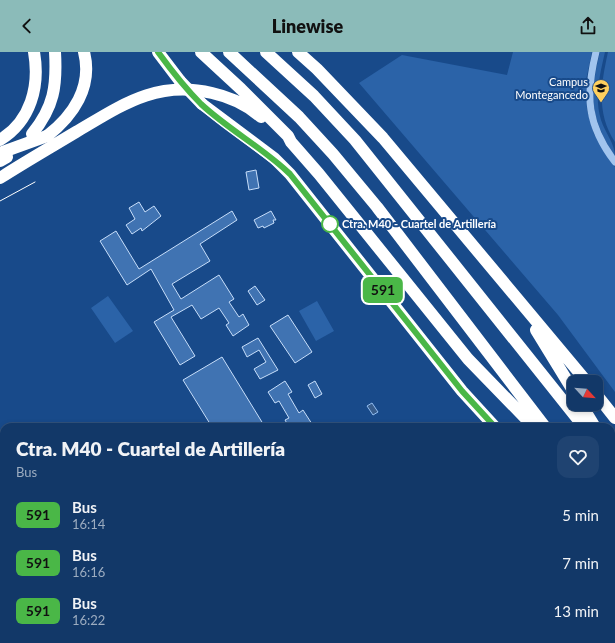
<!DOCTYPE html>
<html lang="en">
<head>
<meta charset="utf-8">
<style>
	:root { --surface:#123868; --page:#1f4371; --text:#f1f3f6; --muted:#9cacc0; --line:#31527c; --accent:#8bbbb9 }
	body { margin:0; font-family:Lato,sans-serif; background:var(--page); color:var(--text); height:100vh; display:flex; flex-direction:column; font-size:15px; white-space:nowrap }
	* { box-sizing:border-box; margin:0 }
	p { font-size:13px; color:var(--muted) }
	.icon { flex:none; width:22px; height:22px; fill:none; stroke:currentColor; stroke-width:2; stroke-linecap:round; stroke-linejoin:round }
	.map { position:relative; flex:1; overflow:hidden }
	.drawer { position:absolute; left:0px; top:371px; width:615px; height:220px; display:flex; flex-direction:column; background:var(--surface); border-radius:12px 12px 0 0; box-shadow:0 2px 6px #0003,0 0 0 1px var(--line) }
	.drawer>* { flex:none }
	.badge { padding:0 8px; border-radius:6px; font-size:14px; line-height:26px }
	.needle { width:26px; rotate:116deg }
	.buttons { position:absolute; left:567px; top:323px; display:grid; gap:8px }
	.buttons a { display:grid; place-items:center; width:36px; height:36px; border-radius:8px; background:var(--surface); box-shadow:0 2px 6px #0003,0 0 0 1px var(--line); font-size:20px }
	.map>.badge { position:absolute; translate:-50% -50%; box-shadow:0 0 0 2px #fff }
	.round { display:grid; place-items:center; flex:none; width:42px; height:42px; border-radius:12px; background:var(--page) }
	.summary { display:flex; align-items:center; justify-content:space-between; height:68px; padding:0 16px }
	h1 { font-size:19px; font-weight:800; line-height:30px }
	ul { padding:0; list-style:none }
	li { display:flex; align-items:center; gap:12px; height:48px; padding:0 16px }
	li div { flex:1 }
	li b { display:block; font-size:15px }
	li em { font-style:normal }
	li .badge { min-width:44px; font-weight:700; text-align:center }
	header { display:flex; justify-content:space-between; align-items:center; height:52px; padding:0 16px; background:var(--accent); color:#111; font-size:18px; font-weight:800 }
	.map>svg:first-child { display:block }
	.green { fill:#2b63a8 }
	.water { fill:#385d8c; stroke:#93bef0 }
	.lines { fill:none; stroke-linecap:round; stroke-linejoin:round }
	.stream { stroke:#93bef0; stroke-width:2 }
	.building { fill:#4073b2; stroke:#c7defa }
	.minor { stroke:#a1c4ee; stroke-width:7 }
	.highway { stroke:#fff; stroke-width:12 }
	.tram { stroke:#fff; stroke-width:1 }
	.highway-bridge { stroke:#fff; stroke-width:12 }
	.line-casing { stroke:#fff; stroke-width:9 }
	.line { stroke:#4ab747; stroke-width:6 }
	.stop-dot { fill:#fff; stroke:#4ab747; stroke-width:2 }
	.labels { text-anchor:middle; stroke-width:4; stroke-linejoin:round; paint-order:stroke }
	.poi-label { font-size:11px; fill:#fff; stroke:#184a8a; text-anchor:end }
	.stop-label { font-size:11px; font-weight:bold; fill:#fff; stroke:#184a8a; text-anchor:start }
</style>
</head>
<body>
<header><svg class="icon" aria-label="back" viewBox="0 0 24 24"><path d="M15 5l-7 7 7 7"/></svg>Linewise<svg class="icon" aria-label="share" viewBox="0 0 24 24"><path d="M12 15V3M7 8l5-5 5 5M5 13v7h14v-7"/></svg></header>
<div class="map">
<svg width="615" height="591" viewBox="0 0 615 591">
	<rect width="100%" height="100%" fill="#184a8a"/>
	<!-- green -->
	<path class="green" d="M513 0H592L586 28 587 58 594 82 615 115V340L558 263 359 31 402 3 507 23Z
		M600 0H605C600 22 594 45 601 68 605 81 615 91 615 105 590 65 589 45 600 0Z
		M608 0H615V90C596 61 601 32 608 0Z
		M108 244 133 279 115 291 91 256Z
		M317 249 334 279 316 289 299 259Z"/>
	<!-- water -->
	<path class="water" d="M372 351 378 360 373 363 367 354Z"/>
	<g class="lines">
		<!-- stream -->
		<path class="stream" d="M0 568 4 566"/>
	</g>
	<!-- building -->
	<path class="building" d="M256 118 259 136 249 138 246 120Z
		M139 150 145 160 154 154 161 164 142 179 141 176 132 182 126 173 135 167 129 156Z
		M232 159 237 168 200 192 210 209 172 232 181 247 219 223 234 247 229 250 239 265 243 262 249 273 233 284 226 273 229 271 219 256 201 267 192 253 171 265 195 304 180 313 154 270 174 258 151 217 127 233 100 189 116 179 139 217Z
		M271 159 276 168H273L274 171 264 176 263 174 258 176 254 168Z
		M255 234 265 248 257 253 248 239Z
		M288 263 312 300 295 311 270 274Z
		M258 286 278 318 260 327 254 317 266 310 259 298 247 305 242 295Z
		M222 305 265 375H212L183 328Z
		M285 329 292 340 288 342 299 361 303 358 312 372 308 375H289L285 368 289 366 279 349 275 351 268 340Z
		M315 329 322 342 315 346 308 333Z"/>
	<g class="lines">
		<!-- minor -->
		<path class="minor" d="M596 0C585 44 587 73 615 110"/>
		<!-- highway -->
		<path class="highway" d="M158 0 180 29
			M201 0 241 37 288 84 291 90 319 122 468 307 534 375
			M229 0 299 65 333 102 377 155 545 375
			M266 0 314 44 355 88 584 375
			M298 0 317 17 383 86 587 330
			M202 52 274 106 290 122 462 339 495 375
			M32 82C54 55 57 34 55 0
			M47 84C73 64 93 35 84 0
			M0 88C31 69 40 34 34 0
			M0 109 7 105
			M0 126C25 110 51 95 76 80 122 53 156 28 212 41 230 45 247 53 261 65
			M536 278 574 340
			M596 342 615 366
			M581 352 595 375
			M611 397 615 403
			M611 459 615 464
			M611 492 615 497"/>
		<!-- tram -->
		<path class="tram" d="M0 149 35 130"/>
		<!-- highway-bridge -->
		<path class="highway-bridge" d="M180 29 202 52
			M0 101 47 84"/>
	</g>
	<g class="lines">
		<defs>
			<path id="line" d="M158 0C171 18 185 36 201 52 229 78 263 96 290 122L462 339 495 375"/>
		</defs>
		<!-- line casing -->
		<use href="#line" class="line-casing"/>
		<!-- line -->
		<use href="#line" class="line"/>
	</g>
	<!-- icons -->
	<defs>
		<symbol id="university-pin" viewBox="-11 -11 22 30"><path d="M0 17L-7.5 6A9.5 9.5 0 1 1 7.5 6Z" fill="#ffd05e" stroke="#184a8a"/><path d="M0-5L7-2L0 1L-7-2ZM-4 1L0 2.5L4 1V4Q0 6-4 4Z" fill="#111"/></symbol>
	</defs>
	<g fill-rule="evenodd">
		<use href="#university-pin" x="591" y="26" width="20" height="27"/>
	</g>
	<!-- markers -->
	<circle class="stop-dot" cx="330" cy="172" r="8"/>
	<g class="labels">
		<!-- poi labels -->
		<g class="poi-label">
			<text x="588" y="34">Campus<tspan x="588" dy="13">Montegancedo</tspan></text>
		</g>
		<!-- stop labels -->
		<g class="stop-label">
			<text x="342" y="176">Ctra. M40 - Cuartel de Artillería</text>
		</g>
	</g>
</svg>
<div class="buttons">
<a><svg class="needle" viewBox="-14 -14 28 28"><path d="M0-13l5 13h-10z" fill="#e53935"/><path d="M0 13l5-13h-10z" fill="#9cacc0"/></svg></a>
</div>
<b class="badge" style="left:383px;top:238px;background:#4ab747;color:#111">591</b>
<section class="drawer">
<div class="summary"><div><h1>Ctra. M40 - Cuartel de Artillería</h1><p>Bus</p></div><a class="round"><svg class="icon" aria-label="heart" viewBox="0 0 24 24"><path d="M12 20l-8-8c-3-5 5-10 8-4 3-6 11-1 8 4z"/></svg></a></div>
<ul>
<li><span class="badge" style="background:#4ab747;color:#111">591</span><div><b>Bus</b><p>16:14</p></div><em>5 min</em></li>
<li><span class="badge" style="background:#4ab747;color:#111">591</span><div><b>Bus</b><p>16:16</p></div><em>7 min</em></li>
<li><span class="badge" style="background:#4ab747;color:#111">591</span><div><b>Bus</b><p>16:22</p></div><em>13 min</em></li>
</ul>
</section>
</div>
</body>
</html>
